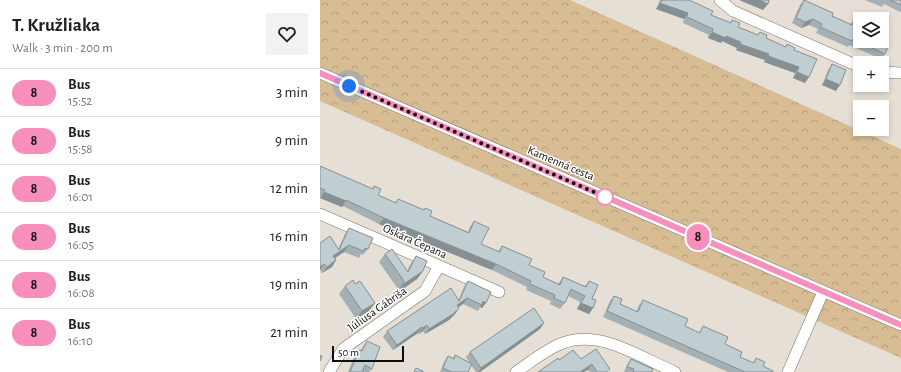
<!DOCTYPE html>
<html lang="en">
<head>
<meta charset="utf-8">
<style>
	:root { --surface:#fff; --page:#f2f2f2; --text:#202124; --muted:#757577; --line:#e0e0e0 }
	body { margin:0; font-family:"Alegreya Sans",sans-serif; background:var(--page); color:var(--text); height:100vh; display:flex; flex-direction:column; font-size:15px; white-space:nowrap }
	* { box-sizing:border-box; margin:0 }
	p { font-size:13px; color:var(--muted) }
	.icon { flex:none; width:22px; height:22px; fill:none; stroke:currentColor; stroke-width:2; stroke-linecap:round; stroke-linejoin:round }
	.map { position:relative; flex:1; overflow:hidden }
	.sheet { display:flex; flex-direction:column; background:var(--surface); width:320px }
	.sheet>* { flex:none }
	.badge { padding:0 8px; border-radius:13px; font-size:14px; line-height:26px }
	.fabs { position:absolute; left:533px; top:12px; display:grid; gap:8px }
	.fabs a { display:grid; place-items:center; width:36px; height:36px; border-radius:0px; background:var(--surface); box-shadow:0 2px 6px #0003; font-size:20px }
	.scale { position:absolute; left:12px; bottom:10px; width:72px; box-sizing:border-box; padding-left:4px; border:2px solid #110f0b; border-top:0; font-size:11px; line-height:14px; white-space:nowrap; color:#110f0b; -webkit-text-stroke:3px #fff; paint-order:stroke }
	.you { position:absolute; width:20px; height:20px; margin:-10px; border:3px solid #fff; border-radius:50%; background:#1a73e8; box-shadow:0 0 0 6px #1a73e833 }
	.map>.badge { position:absolute; translate:-50% -50%; box-shadow:0 0 0 2px #fff }
	.round { display:grid; place-items:center; flex:none; width:42px; height:42px; border-radius:0px; background:var(--page) }
	.summary { display:flex; align-items:center; justify-content:space-between; height:68px; padding:0 12px }
	h1 { font-size:19px; font-weight:700; line-height:30px }
	ul { padding:0; list-style:none }
	li { display:flex; align-items:center; gap:12px; height:48px; padding:0 12px; border-top:1px solid var(--line) }
	li div { flex:1 }
	li b { display:block; font-size:15px }
	li em { font-style:normal }
	li .badge { min-width:44px; font-weight:700; text-align:center }
	main { display:flex; flex:1; min-height:0 }
	.map>svg:first-child { display:block }
	.park { fill:url(#park-crowns) }
	.lines { fill:none; stroke-linecap:round; stroke-linejoin:round }
	.minor-casing { stroke:#79726a; stroke-width:12 }
	.minor { stroke:#fff; stroke-width:11 }
	.wall { fill:#a5b0b4 }
	.shaded-wall { fill:#869092 }
	.building { fill:#c0cdd1; stroke:#869092 }
	.line-casing { stroke:#fff; stroke-width:9 }
	.line { stroke:#f78fbc; stroke-width:6 }
	.walk { stroke:#110f0b; stroke-width:4; stroke-dasharray:0 7.2 }
	.stop-dot { fill:#fff; stroke:#f78fbc; stroke-width:2 }
	.labels { text-anchor:middle; stroke-width:3; stroke-linejoin:round; paint-order:stroke }
	.street-label { font-size:12px; fill:#110f0b; stroke:#fff }
</style>
</head>
<body>
<main>
<section class="sheet">
<div class="summary"><div><h1>T. Kružliaka</h1><p>Walk · 3 min · 200 m</p></div><a class="round"><svg class="icon" aria-label="heart" viewBox="0 0 24 24"><path d="M12 20l-8-8c-3-5 5-10 8-4 3-6 11-1 8 4z"/></svg></a></div>
<ul>
<li><span class="badge" style="background:#f78fbc;color:#111">8</span><div><b>Bus</b><p>15:52</p></div><em>3 min</em></li>
<li><span class="badge" style="background:#f78fbc;color:#111">8</span><div><b>Bus</b><p>15:58</p></div><em>9 min</em></li>
<li><span class="badge" style="background:#f78fbc;color:#111">8</span><div><b>Bus</b><p>16:01</p></div><em>12 min</em></li>
<li><span class="badge" style="background:#f78fbc;color:#111">8</span><div><b>Bus</b><p>16:05</p></div><em>16 min</em></li>
<li><span class="badge" style="background:#f78fbc;color:#111">8</span><div><b>Bus</b><p>16:08</p></div><em>19 min</em></li>
<li><span class="badge" style="background:#f78fbc;color:#111">8</span><div><b>Bus</b><p>16:10</p></div><em>21 min</em></li>
</ul>
</section>
<div class="map">
<svg width="581" height="372" viewBox="0 0 581 372">
	<defs>
		<pattern id="park-crowns" width="20" height="18" patternUnits="userSpaceOnUse"><rect width="20" height="18" fill="#d8bc94"/><path d="M2 6a3 3 0 1 1 6 0M12 15a3 3 0 1 1 6 0" fill="none" stroke="#b8a07e"/></pattern>
	</defs>
	<rect width="100%" height="100%" fill="#e6dfd5"/>
	<!-- park -->
	<path class="park" d="M0 0H250L581 149V358L0 101Z"/>
	<g class="lines">
		<defs>
			<path id="minor" d="M400 0 413 11 540 67
				M562 72 581 73
				M0 73 581 325
				M0 214 179 292
				M9 372 23 349 105 291 119 266
				M196 372C211 362 226 349 243 343 281 329 321 358 355 372
				M468 372 503 292"/>
		</defs>
		<!-- minor casing -->
		<use href="#minor" class="minor-casing"/>
		<!-- minor -->
		<use href="#minor" class="minor"/>
	</g>
	<!-- wall -->
	<path class="wall" d="M340 0H369L391 15 410 23 412 20 418 27 438 35 440 32 446 38 465 47 467 44 474 50 485 83 473 78 475 73 444 62 445 60 416 50 417 48 402 41 401 43 388 38 389 35 363 23 364 19 336 9Z
		M484 0 512 16 530 25 534 19 539 21 540 20 565 42V54L561 59 529 45 528 47 496 33 498 29 489 25 481 28 472 23 480 5Z
		M545 0H581V11L580 12 564 4 562 7Z
		M512 64 516 91 502 85 508 70Z
		M0 166 52 189 54 186 58 195 75 203 78 199 104 210 105 208 110 216 148 232 150 227 154 221 161 244 178 252 182 246 209 265 223 277 238 284 243 277 265 286 269 281 273 308 269 314 257 309 260 302 248 296 245 303 240 309 230 304 231 301 206 290 207 287 172 270 59 224 23 206 22 207 0 198 1 196H0Z
		M29 228 48 249 43 255 41 254 39 258 24 252 15 258 16 260 12 267 2 273 0 270V243L18 249 25 234Z
		M65 254 87 271 90 265 96 256 103 271 97 279 77 293 78 289 59 262Z
		M148 281 171 292 162 308 160 307 158 311 143 304 138 307 139 308 135 314 129 320 105 334 103 331 99 334 98 333 73 350 63 337 67 331 139 299 144 287Z
		M25 286 49 311 36 319 19 294Z
		M294 296 300 304 316 312 319 305 323 300 365 326 379 333 383 326 420 357 433 363 436 358 443 366 453 372H408L283 317 290 301Z
		M220 329 160 372H156L151 365 148 372H120L124 362 128 356 133 358 135 355 149 362 146 357 150 352Z
		M47 341 52 369 49 372H28L34 357 39 350 40 351Z
		M261 359 288 372H269L268 370 239 360Z
		M311 359 332 372H304L307 365Z"/>
	<!-- shaded-wall -->
	<path class="shaded-wall" d="M419 0H439L448 4 443 10Z
		M340 3 368 13 364 19 336 9Z
		M493 19 489 25 481 28 485 22Z
		M392 32 406 36 421 42 417 48 402 41 401 43 388 38Z
		M420 44 449 54 445 60 416 50Z
		M448 56 479 67 475 73 444 62Z
		M477 72 489 77 485 83 473 78Z
		M506 79 520 85 516 91 502 85Z
		M4 192 26 201 22 207 0 198Z
		M64 218 176 264 172 270 59 224Z
		M29 245 24 252 9 262 13 256Z
		M16 260 12 267 2 273 7 267Z
		M4 264 0 270V267Z
		M103 271 97 279 77 293 82 285Z
		M147 298 143 304 133 311 137 305Z
		M163 301 166 303 162 308 160 307Z
		M55 303 49 311 36 319 42 311Z
		M261 303 273 308 269 314 257 309Z
		M139 308 135 314 129 320 105 334 109 329Z
		M224 323 220 329 160 372H158L161 368Z
		M107 325 103 331 99 334 103 328Z
		M102 327 98 333 73 350 77 345Z
		M272 364 268 370 264 372H260Z"/>
	<!-- building -->
	<path class="building" d="M342 0H369L393 11 391 15 411 23 412 20 420 23 418 27 438 35 440 32 447 35 446 38 466 47 467 44 475 48 474 50 497 59 489 77 477 72 479 67 448 56 449 54 420 44 421 42 406 36 405 38 392 32 393 29 367 17 368 13 340 3Z
		M439 0H449L448 4Z
		M484 0 513 13 512 16 532 25 534 19 540 21V20V41H562V29L569 32 565 42 569 44 565 54 533 39 532 41 500 27 502 24 493 19 485 22 476 18Z
		M570 0H581V5Z
		M512 64 526 70 520 85 506 79Z
		M0 166 53 189 54 186 61 189 58 195 76 203 78 199 104 210 105 208 112 211 110 216 149 233 154 221 169 228 161 244 180 252 182 246 212 259 209 265 225 272 223 277 240 285 243 277 266 287 269 281 278 285 272 299 276 300 273 308 261 303 265 296 251 289 245 303 234 298 235 295 210 284 211 281 176 264 64 218 26 200V201L4 192 5 190 0 188Z
		M29 228 53 238 48 249 45 248 43 251 29 245 13 256 16 260 7 267 4 264 0 267V243L10 236 19 250Z
		M72 249 88 272 96 256 107 261 103 271 82 285 84 281 65 254Z
		M33 280 35 284 40 281 55 303 42 311 25 286Z
		M148 281 171 292 166 303 163 301 162 305 147 298 137 305 139 308 133 314 109 329 107 325 103 328 102 327 77 345 67 331 131 288 139 301Z
		M294 296 302 299 300 304 318 312 323 300 368 319 365 326 380 333 383 326 408 337 405 344 422 352 420 357 434 363 436 358 445 362 443 366 453 371V372H425L287 311Z
		M214 308 224 323 161 368 150 352Z
		M47 341 60 347 52 369 45 365 42 372H30L39 350 42 351Z
		M276 349 290 369 286 372H277L272 364 260 372H218L238 358 239 360 253 350 261 359Z
		M0 355 2 356 0 361Z
		M135 355 152 364 148 372H132L123 368 128 356 134 359Z
		M311 359 333 369 332 372H313L314 369 307 367Z
		M96 368 103 371V372H94Z"/>
	<g class="lines">
		<defs>
			<path id="line" d="M0 73 581 325"/>
		</defs>
		<!-- line casing -->
		<use href="#line" class="line-casing"/>
		<!-- line -->
		<use href="#line" class="line"/>
		<!-- walk -->
		<path class="walk" d="M29 86 288 198 285 197"/>
	</g>
	<!-- markers -->
	<circle class="stop-dot" cx="285" cy="197" r="8"/>
	<g class="labels">
		<!-- street labels -->
		<g class="street-label">
			<text transform="translate(241 163) rotate(23)" y="4">Kamenná cesta</text>
			<text transform="translate(95 241) rotate(24)" y="4">Oskára Čepana</text>
			<text transform="translate(57 309) rotate(-35)" y="4">Júliusa Gábriša</text>
		</g>
	</g>
</svg>
<div class="fabs">
<a><svg class="icon" aria-label="layers" viewBox="0 0 24 24"><path d="M12 4l9 5-9 5-9-5zM3 14l9 5 9-5"/></svg></a>
<a>+</a>
<a>−</a>
</div>
<div class="scale">50 m</div>
<div class="you" style="left:29px;top:86px"></div>
<b class="badge" style="left:378px;top:237px;background:#f78fbc;color:#111">8</b>
</div>
</main>
</body>
</html>
